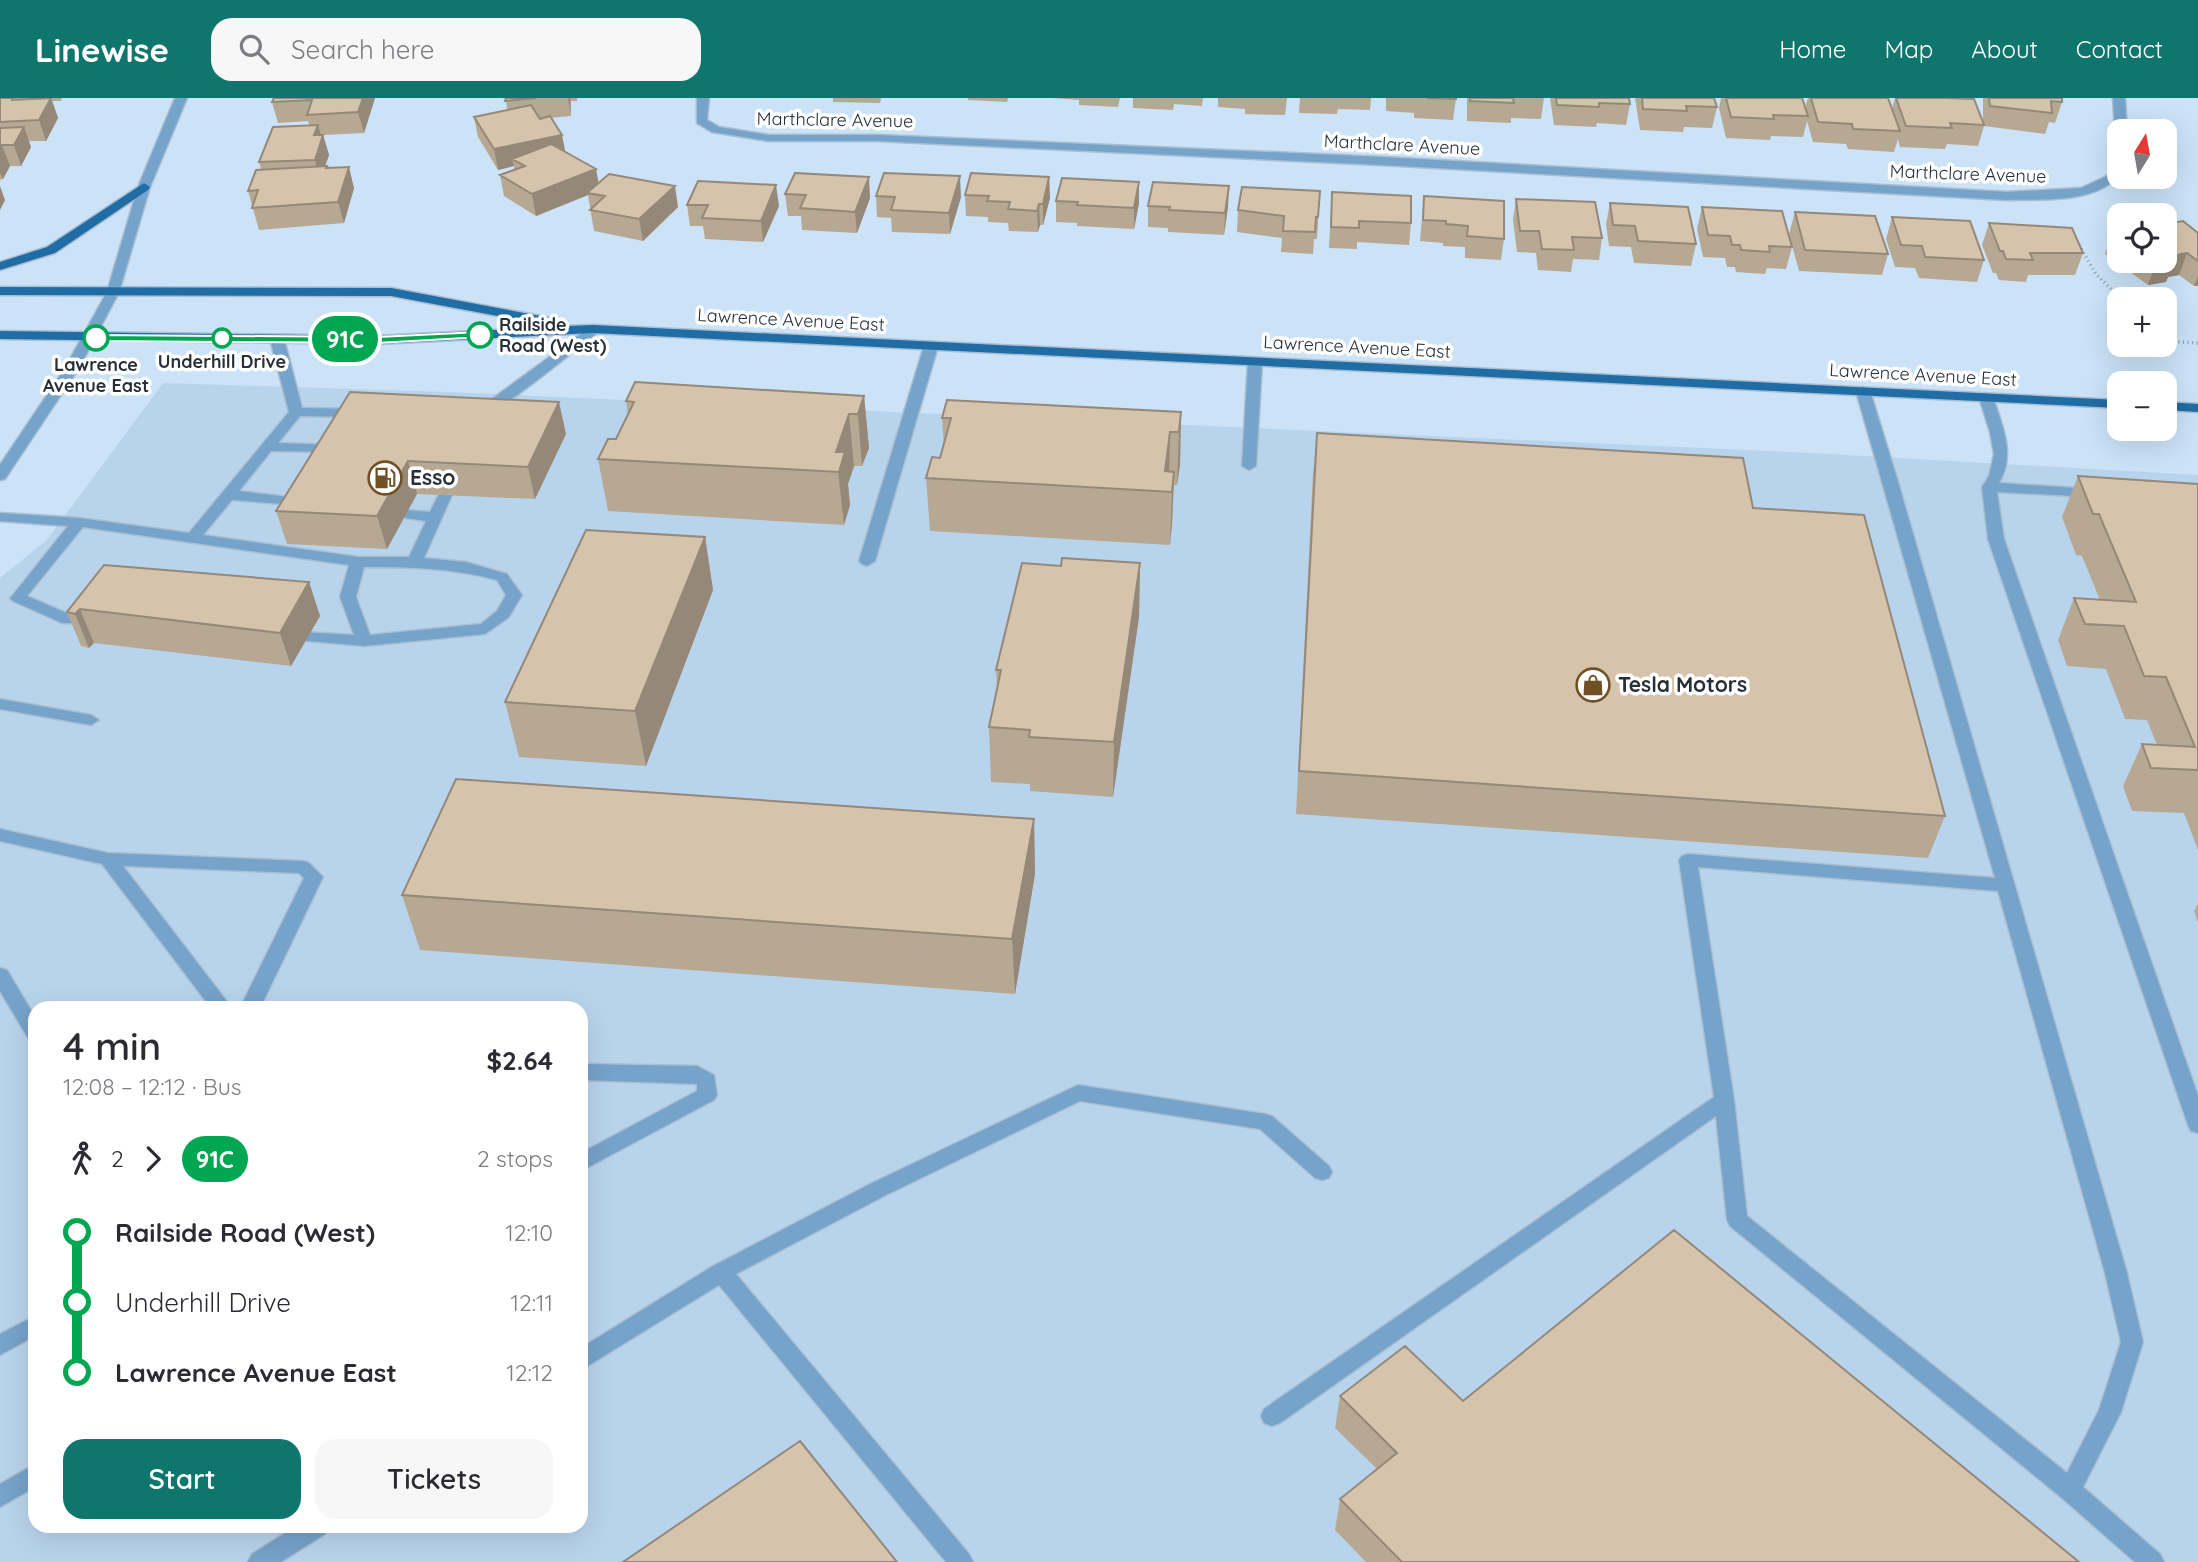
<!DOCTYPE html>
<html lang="en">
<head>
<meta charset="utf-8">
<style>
	:root { --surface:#fff; --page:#f7f7f7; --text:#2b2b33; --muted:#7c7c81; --accent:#0f766e }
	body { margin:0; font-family:Quicksand,sans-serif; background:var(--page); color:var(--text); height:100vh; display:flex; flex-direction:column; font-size:26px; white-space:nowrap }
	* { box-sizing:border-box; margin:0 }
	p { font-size:23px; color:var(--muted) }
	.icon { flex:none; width:38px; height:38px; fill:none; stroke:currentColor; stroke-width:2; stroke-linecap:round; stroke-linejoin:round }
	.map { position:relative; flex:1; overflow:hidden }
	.panel { position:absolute; left:28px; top:903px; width:560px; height:532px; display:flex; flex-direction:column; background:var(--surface); border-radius:21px; box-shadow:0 7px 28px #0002 }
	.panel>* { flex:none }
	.badge { padding:0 14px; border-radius:23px; font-size:24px; line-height:46px }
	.needle { width:46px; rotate:11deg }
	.controls { position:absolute; left:2107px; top:21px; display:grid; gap:14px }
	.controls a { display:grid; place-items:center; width:70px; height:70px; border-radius:14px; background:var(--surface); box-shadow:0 7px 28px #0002; font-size:35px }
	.map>.badge { position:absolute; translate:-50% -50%; box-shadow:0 0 0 4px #fff }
	.legs { display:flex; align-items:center; gap:10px; height:77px; padding:0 35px; font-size:23px }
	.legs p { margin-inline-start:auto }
	.summary { display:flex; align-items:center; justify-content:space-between; height:119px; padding:0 35px }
	h1 { font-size:38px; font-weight:600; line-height:52px }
	.action { display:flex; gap:14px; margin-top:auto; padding:14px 35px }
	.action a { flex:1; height:80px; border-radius:21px; background:var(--accent); color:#fff; font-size:28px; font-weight:600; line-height:80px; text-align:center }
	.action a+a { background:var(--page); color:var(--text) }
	ul { padding:0 35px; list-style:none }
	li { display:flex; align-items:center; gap:24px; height:70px; font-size:26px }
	li i { display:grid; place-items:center; width:10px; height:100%; margin:0 9px; background:currentColor }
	li i::after { content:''; width:18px; height:18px; margin:-9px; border:5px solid; border-radius:50%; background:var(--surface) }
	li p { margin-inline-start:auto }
	li:first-child i { background:linear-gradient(#0000 50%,currentColor 0) }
	li:last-child i { background:linear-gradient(currentColor 50%,#0000 0) }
	header { display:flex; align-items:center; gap:42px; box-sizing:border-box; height:98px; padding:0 35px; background:var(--accent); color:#fff }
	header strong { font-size:33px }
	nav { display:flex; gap:38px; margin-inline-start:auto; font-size:24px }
	.search { width:490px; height:63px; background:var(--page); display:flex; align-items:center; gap:18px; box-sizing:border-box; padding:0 24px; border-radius:21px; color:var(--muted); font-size:26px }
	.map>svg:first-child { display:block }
	.built { fill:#b8d4ed; fill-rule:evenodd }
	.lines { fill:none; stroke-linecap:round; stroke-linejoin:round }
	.minor-casing { stroke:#aabed1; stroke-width:3 }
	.major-casing { stroke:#aabed1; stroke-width:3 }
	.path { stroke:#8a9cac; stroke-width:3.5; stroke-dasharray:1 3.5; stroke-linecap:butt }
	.minor { fill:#76a3ca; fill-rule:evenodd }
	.major { fill:#206da5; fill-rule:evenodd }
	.wall { fill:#b7a894 }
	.shaded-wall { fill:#958878 }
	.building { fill:#d5c3ac; stroke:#958878; stroke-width:2 }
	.line-1 { fill:#00a651; stroke:#fff; stroke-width:2 }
	.stop-1-dot { fill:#fff; stroke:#00a651; stroke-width:3.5 }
	.labels { text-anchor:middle; stroke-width:7; stroke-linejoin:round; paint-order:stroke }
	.far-street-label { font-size:18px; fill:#273038; stroke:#fff }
	.far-stop-label { font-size:18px; font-weight:bold; fill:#273038; stroke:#fff }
	.poi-label { font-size:21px; font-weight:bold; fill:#273038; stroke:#fff; text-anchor:start }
</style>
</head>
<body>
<header>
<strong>Linewise</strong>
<div class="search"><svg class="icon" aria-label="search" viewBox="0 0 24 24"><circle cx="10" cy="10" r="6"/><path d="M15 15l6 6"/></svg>Search here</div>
<nav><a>Home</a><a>Map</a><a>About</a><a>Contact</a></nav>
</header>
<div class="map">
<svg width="2198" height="1464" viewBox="0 0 2198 1464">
	<rect width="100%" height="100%" fill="#cbe2f7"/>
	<!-- built -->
	<path class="built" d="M163 285 448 294 1812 355 2198 377V1464H0V480L47 442ZM35 910H581V1428H35Z"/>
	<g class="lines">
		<defs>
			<path id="minor" d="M175 0H187L150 89 119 194 79 270 5 381 0 382V367L65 270 107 194 138 89Z
				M697 0H709L707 22 719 29 769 37H878L1382 59 2007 94 2081 90 2105 79 2119 68V78C2092 106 2043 101 2007 102L1382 67 878 43H769L712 34 697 25Z
				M2113 0H2125L2127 33H2119V36L2115 33Z
				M593 227 598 228V234C579 248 494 321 477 318V312Z
				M277 237 284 241 302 310 359 311 366 315 359 319 300 318 278 345 337 347 342 348V354L271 353 239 393 304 401 309 402 311 405 309 408 232 402 203 437 358 459H409L426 423 406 420 399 416 406 412 430 414 440 394H450L452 397 424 460 466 464 507 476 522 497 509 519 485 536 364 548 308 543 302 542 300 538 302 534 354 537 340 499 349 467 83 429 27 498 71 517 99 520 101 523 99 526 62 525 13 503 10 500 13 497 68 428 0 423V415L79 420 189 435 289 314 270 241ZM364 469C410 469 453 470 497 482L506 497 497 513 481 526 370 537 356 499Z
				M931 244 938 248 875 463 867 468 862 466 859 463 924 248Z
				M1255 260 1262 264 1256 368 1249 372 1242 368 1248 264Z
				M1863 289 1870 293 1898 384 2127 1175 2143 1244 2121 1314 2083 1389 2160 1456 2164 1464H2135L2062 1400 1730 1128 1727 1122 1716 1018 1280 1325 1272 1328 1264 1325 1261 1318 1264 1311 1714 999 1679 762 1682 758 1688 756 1995 780 1856 293ZM1698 769 1998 793 2105 1175 2121 1244 2099 1312 2067 1375 1747 1118 1734 1002Z
				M1986 295 1993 299C2002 328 2016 356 1999 385L2093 391 2100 395 2093 399 1997 394 2004 441 2198 998V1035L2191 1033 2188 1027 1988 441 1982 389 1989 378 1994 356 1990 334 1979 299Z
				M0 601 91 617 99 622 91 627 0 611Z
				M0 731 108 755 303 763 309 765 323 779 260 910H240L304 780 299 775 123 768 232 910H211L102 766 0 743Z
				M0 870 7 872 35 919V942L28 940 0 893Z
				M581 966 697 968 714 977 717 997 714 1002 581 1073V1055L697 993V986L581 982Z
				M1078 987 1265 1016 1272 1018 1329 1068 1332 1074 1329 1080 1322 1082 1315 1080 1260 1031 1080 1003 886 1097 736 1176 969 1456 973 1464H946L719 1187 581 1272V1250L713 1168 872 1085Z
				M35 1218V1238L0 1257V1236Z
				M35 1366V1389L0 1409V1386Z
				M296 1428H329L325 1436 281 1464H248L252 1456Z"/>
			<path id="major" d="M144 85 150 89 148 92 55 155 0 172V164L47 149Z
				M0 189 391 190 562 222 567 223V228L593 227 2119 302V310L593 235 377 246 0 241V233L377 238 556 229 391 198 0 197Z
				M2165 304 2198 306V314L2165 312Z"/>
		</defs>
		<!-- minor casing -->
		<use href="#minor" class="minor-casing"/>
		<!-- major casing -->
		<use href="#major" class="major-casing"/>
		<!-- path -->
		<path class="path" d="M2079 147 2096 176 2121 201
			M2165 243 2198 245"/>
		<!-- minor -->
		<use href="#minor" class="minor"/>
		<!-- major -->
		<use href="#major" class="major"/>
	</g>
	<!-- wall -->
	<path class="wall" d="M0 0H62L61 3H52L58 20 46 43H29L31 49 21 68H10L3 81 0 82Z
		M274 0H375L364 35 323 37 329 57 325 68 354 90 344 125 259 132 248 93 261 71 259 64 309 27 308 23 278 25 272 4Z
		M506 0H577V3H571V18L550 20 565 54 596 71 598 85 678 109 643 143 594 133 588 97 536 118 504 98 500 77 514 72V68L498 72 478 39 474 19 507 12Z
		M833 0H881L880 5 833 4Z
		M968 0H1008L1007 4 968 2Z
		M1052 0H1120L1118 9 1079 7V2Z
		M1133 0H1203L1202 8 1174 6 1173 12 1133 10Z
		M1218 0H1287L1285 17 1245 16V11L1218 9Z
		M1300 0H1371L1370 12 1338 11 1337 16 1299 15Z
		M1386 0H1456L1453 22 1414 20V15L1386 13Z
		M1467 0H1544L1541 21 1511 20V25L1467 23Z
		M1550 0H1629L1630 6 1626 27 1597 25 1596 29 1554 27Z
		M1635 0H1714L1717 9 1712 30 1684 29 1683 34 1640 32Z
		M1721 0H1802L1805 10 1808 0H1888L1892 11 1895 0H1946L1983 24V0H2062V4L2055 25 2049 24 2045 36 1984 28 1978 48 1947 46 1945 51 1900 49 1898 41 1894 54 1848 51 1846 46 1813 44 1807 23 1803 39 1771 38 1770 42 1726 40 1719 10Z
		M1049 79 1050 100 1043 127H1040L1038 134 1009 133 1008 125 988 124V119L966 118 965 97Z
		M1320 93 1317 141H1314L1313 156 1281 154 1282 140 1237 134 1238 112Z
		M1332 94 1411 125 1409 147 1357 144V151L1329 150Z
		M785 96 870 100 857 135 802 132 801 118H788Z
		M876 98 961 99 950 136 892 134 891 120 877 119Z
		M1424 98 1504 141 1501 162 1465 160V149L1443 148V145L1420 143Z
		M1516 101 1602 140 1599 162 1573 161 1571 174 1538 172 1536 155 1517 154 1513 122Z
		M1056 103 1139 105 1134 131 1077 128V125L1056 124Z
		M1610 105 1696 146 1691 168 1634 165 1631 149 1609 148 1606 126Z
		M687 107 779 108 763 144 705 141 703 128H690Z
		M1148 108 1228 109 1224 137 1168 134V130L1148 129Z
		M1702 109 1792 149 1786 171 1767 170 1765 176 1736 174 1735 169H1727L1725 160 1703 159 1697 131Z
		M1795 114 1888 156 1882 177 1799 173 1789 136Z
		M1892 119 1984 162 1977 184 1919 180 1915 170 1895 169 1886 141Z
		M1989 125 2083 155 2075 177H2028L2026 184 1999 182 1996 175H1993L1982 147Z
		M2119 133V163H2165L2198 135V188H2194L2179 177 2168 179 2166 184 2148 187 2105 156 2113 134Z
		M350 294 566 336 535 401 417 396 387 451 287 446 276 413Z
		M864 298 869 350 862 368H854L848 386 850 407 844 427 608 413 598 361 616 341 628 316 626 303Z
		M1181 314 1180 367 1177 387H1174L1172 426 1170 447 930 433 926 380 940 360 944 348 942 320Z
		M1317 335 1753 410 1945 718 1928 760 1296 716 1313 376Z
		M2078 378 2198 386V752L2184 715 2132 713 2123 688 2142 646 2157 647 2147 622 2125 621 2106 571 2067 568 2058 542 2074 500 2100 502 2082 458 2076 457 2062 419Z
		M705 439 713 492 646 668 519 659 505 604Z
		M1140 465 1139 519 1113 699 1030 693V686L991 684 989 629 997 590 996 572 1061 468Z
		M104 467 309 484 320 518 291 568 94 545 89 550 81 548 67 514Z
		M1034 721 1035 776 1015 896 420 852 402 797Z
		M2198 806V824L2194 813Z
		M1340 1298 1463 1303 2079 1464H1366L1335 1432 1340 1401 1377 1371 1335 1330Z"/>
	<!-- shaded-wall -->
	<path class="shaded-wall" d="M51 0 58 20 46 43 39 22Z
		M363 0H375L364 35 358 14Z
		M568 0H570L571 18Z
		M318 27 322 41 323 37 329 57 320 83 315 62 314 37Z
		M24 29 31 49 21 68 14 47Z
		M562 37 566 57 512 61 514 68 498 72 494 51Z
		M2 47 10 68 3 81 0 75V51Z
		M349 69 354 90 344 125 338 104Z
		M596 71 600 92 587 95 588 97 536 118 532 96Z
		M960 78 961 99 950 136 949 115Z
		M869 79 870 100 857 135 855 114Z
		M1049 79 1050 100 1043 127V106Z
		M1139 84V105L1134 131V110Z
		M776 87 779 108 763 144 761 123Z
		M0 88 5 102 0 112Z
		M675 88 678 109 643 143 639 121Z
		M1229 88 1228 109 1224 137 1225 115Z
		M1039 106 1040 127 1038 134 1037 113Z
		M2187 155 2179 177 2168 179 2166 184 2148 187 2156 165 2170 158Z
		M2198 178V188H2194Z
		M864 298 869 350 862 368 858 316Z
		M559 304 566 336 535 401 528 369Z
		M1181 314 1180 367 1177 387 1179 334Z
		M849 316 854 368 848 386 850 407 844 427 836 354Z
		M1170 334 1169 386 1165 373Z
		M408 363 417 396 387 451 377 418Z
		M1174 374 1172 426 1170 447 1172 394Z
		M705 439 713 492 646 668 635 613Z
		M1140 465 1139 519 1113 699 1114 644Z
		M309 484 320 518 291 568 280 535Z
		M80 511 94 545 89 550 75 516Z
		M1034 721 1035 776 1015 896 1012 841Z"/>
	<!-- building -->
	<path class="building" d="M0 0H13L12 2 51 0 39 22 0 24Z
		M274 0H363L358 14 307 17 312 2 272 4Z
		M506 0H536L505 3Z
		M1427 0H1456V1Z
		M1470 0H1513L1514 5 1470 3Z
		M1556 0H1629L1630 6 1599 5V9L1557 7Z
		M1642 0H1714L1717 9 1686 8 1687 13 1643 11Z
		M1726 0H1802L1808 18 1773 17 1774 21 1731 19Z
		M1811 0H1888L1900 33 1853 31 1852 26 1818 24Z
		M1896 0H1946L1974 1 1984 27 1950 25 1952 30 1906 28Z
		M1989 0H2062V4L2051 3 2052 15 1990 8Z
		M531 7 540 21 550 18 562 37 494 51 474 19Z
		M318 27 314 37H323L315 62 259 64 273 29Z
		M24 29 14 47H2L0 51V30Z
		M551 46 596 71 532 96 500 77 525 68 512 61Z
		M327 68 326 70 349 69 338 104 252 110 258 92 248 93 256 72Z
		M795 75 869 79 855 114 800 110 806 97 785 96Z
		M884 75 960 78 949 115 891 112 895 99 876 98Z
		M971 75 1049 79 1043 106H1039L1037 113 1008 111 1010 104 987 103 989 98 965 97Z
		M609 76 675 88 639 121 590 112 605 98 587 95Z
		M1062 80 1139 84 1134 110 1077 107 1078 104 1056 103Z
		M698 83 776 87 761 123 702 120 708 107H687Z
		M1153 84 1229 88 1225 115 1169 112 1170 109 1148 108Z
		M1242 89 1320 93 1318 119H1316L1315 134 1283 133 1284 118 1238 112Z
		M1332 94 1411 98V125L1359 123V130L1331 129Z
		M1424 98 1504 103V141L1467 138 1468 128 1446 126V123L1423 122Z
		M1516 101 1595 104 1602 140 1572 139 1574 152 1542 151 1539 133H1520Z
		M1610 105 1688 109 1696 146 1638 143 1635 128 1613 127Z
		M1702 109 1782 113 1792 149 1769 148 1770 154 1741 152 1740 147H1732L1730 138 1708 137Z
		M1795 114 1875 118 1888 156 1805 152Z
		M1892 119 1970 123 1984 162 1925 159 1922 148 1901 147Z
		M2183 123 2198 135V163L2187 155 2170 158 2175 162 2156 165 2153 163H2165V126Z
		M1989 125 2072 130 2083 155H2030L2033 162 2006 161 2003 153H2000Z
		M2119 133V139L2113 134Z
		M635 284 864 298 858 316H849L836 354H845L839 374 598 361 608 341H616L634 304 626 303Z
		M350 294 559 304 528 369 408 363 377 418 276 413Z
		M947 302 1181 314 1179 334H1170L1165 373 1174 374 1172 394 926 380 932 359 940 360 951 320H942Z
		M1317 335 1743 360 1753 410 1864 417 1945 718 1299 673Z
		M2078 378 2198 386V672L2151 670 2142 646 2195 649 2166 579 2144 578 2124 528 2085 526 2074 500 2136 504 2099 416H2093Z
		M586 432 705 439 635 613 505 604Z
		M1062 460 1140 465 1114 644 1029 639 1030 632 989 629 1001 572H996L1022 465 1061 468Z
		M104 467 309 484 280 535 80 511 75 516 67 514Z
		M456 681 1034 721 1012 841 402 797Z
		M1674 1132 2079 1464H1402L1340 1401 1397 1355 1340 1298 1405 1248 1463 1303Z
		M800 1343 897 1464H623Z"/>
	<!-- line-1 -->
	<path class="line-1" d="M480 234 485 237 483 239 377 245 96 243 91 240 96 237 377 239Z"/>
	<!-- icons -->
	<defs>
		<symbol id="fuel-ring" viewBox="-11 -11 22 22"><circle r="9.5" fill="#fff" stroke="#6f5125" stroke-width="1.5"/><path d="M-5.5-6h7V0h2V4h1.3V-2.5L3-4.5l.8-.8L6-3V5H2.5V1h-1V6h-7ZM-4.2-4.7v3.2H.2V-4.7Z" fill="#6f5125"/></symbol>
		<symbol id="shop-ring" viewBox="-11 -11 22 22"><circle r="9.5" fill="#fff" stroke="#6f5125" stroke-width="1.5"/><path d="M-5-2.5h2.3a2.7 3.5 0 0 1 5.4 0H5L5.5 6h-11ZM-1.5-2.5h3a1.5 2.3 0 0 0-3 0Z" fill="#6f5125"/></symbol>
	</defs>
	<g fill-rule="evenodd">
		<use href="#fuel-ring" x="366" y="361" width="38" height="38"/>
		<use href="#shop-ring" x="1574" y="568" width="38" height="38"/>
	</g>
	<!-- markers -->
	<g class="stop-1-dot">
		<circle cx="480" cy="237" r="12"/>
		<circle cx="96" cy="240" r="12"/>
		<circle cx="222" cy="240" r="9"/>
	</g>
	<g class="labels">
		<!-- far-street labels -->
		<g class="far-street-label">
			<text transform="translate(835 22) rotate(1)" y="6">Marthclare Avenue</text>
			<text transform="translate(1402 47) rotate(3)" y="6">Marthclare Avenue</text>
			<text transform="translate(1968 76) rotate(2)" y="6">Marthclare Avenue</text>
			<text transform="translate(791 222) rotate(3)" y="6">Lawrence Avenue East</text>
			<text transform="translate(1357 249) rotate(3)" y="6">Lawrence Avenue East</text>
			<text transform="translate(1923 277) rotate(3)" y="6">Lawrence Avenue East</text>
		</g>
		<!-- far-stop labels -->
		<g class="far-stop-label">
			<text x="499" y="233" text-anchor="start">Railside<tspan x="499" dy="21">Road (West)</tspan></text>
			<text x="222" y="270">Underhill Drive</text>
			<text x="96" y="273">Lawrence<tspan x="96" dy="21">Avenue East</tspan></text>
		</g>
		<!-- poi labels -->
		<g class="poi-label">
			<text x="410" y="387">Esso</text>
			<text x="1618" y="594">Tesla Motors</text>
		</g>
	</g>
</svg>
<div class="controls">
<a><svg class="needle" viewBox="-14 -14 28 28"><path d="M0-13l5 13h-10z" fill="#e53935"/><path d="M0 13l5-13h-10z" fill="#7c7c81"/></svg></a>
<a><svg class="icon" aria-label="locate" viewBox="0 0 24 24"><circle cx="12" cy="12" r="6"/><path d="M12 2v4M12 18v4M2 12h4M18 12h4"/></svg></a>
<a>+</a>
<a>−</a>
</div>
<b class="badge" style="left:345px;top:241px;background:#00a651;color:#fff">91C</b>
<section class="panel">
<div class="summary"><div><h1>4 min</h1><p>12:08 – 12:12 · Bus</p></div><b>$2.64</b></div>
<div class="legs"><svg class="icon" aria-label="walk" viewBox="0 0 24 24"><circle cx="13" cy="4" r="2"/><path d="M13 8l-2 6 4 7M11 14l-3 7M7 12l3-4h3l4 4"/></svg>2<svg class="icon" aria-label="forward" viewBox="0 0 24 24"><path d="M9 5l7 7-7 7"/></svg><b class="badge" style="background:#00a651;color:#fff">91C</b><p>2 stops</p></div>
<ul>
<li><i style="color:#00a651"></i><b>Railside Road (West)</b><p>12:10</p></li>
<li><i style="color:#00a651"></i><span>Underhill Drive</span><p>12:11</p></li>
<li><i style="color:#00a651"></i><b>Lawrence Avenue East</b><p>12:12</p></li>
</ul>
<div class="action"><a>Start</a><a>Tickets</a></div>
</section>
</div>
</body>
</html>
